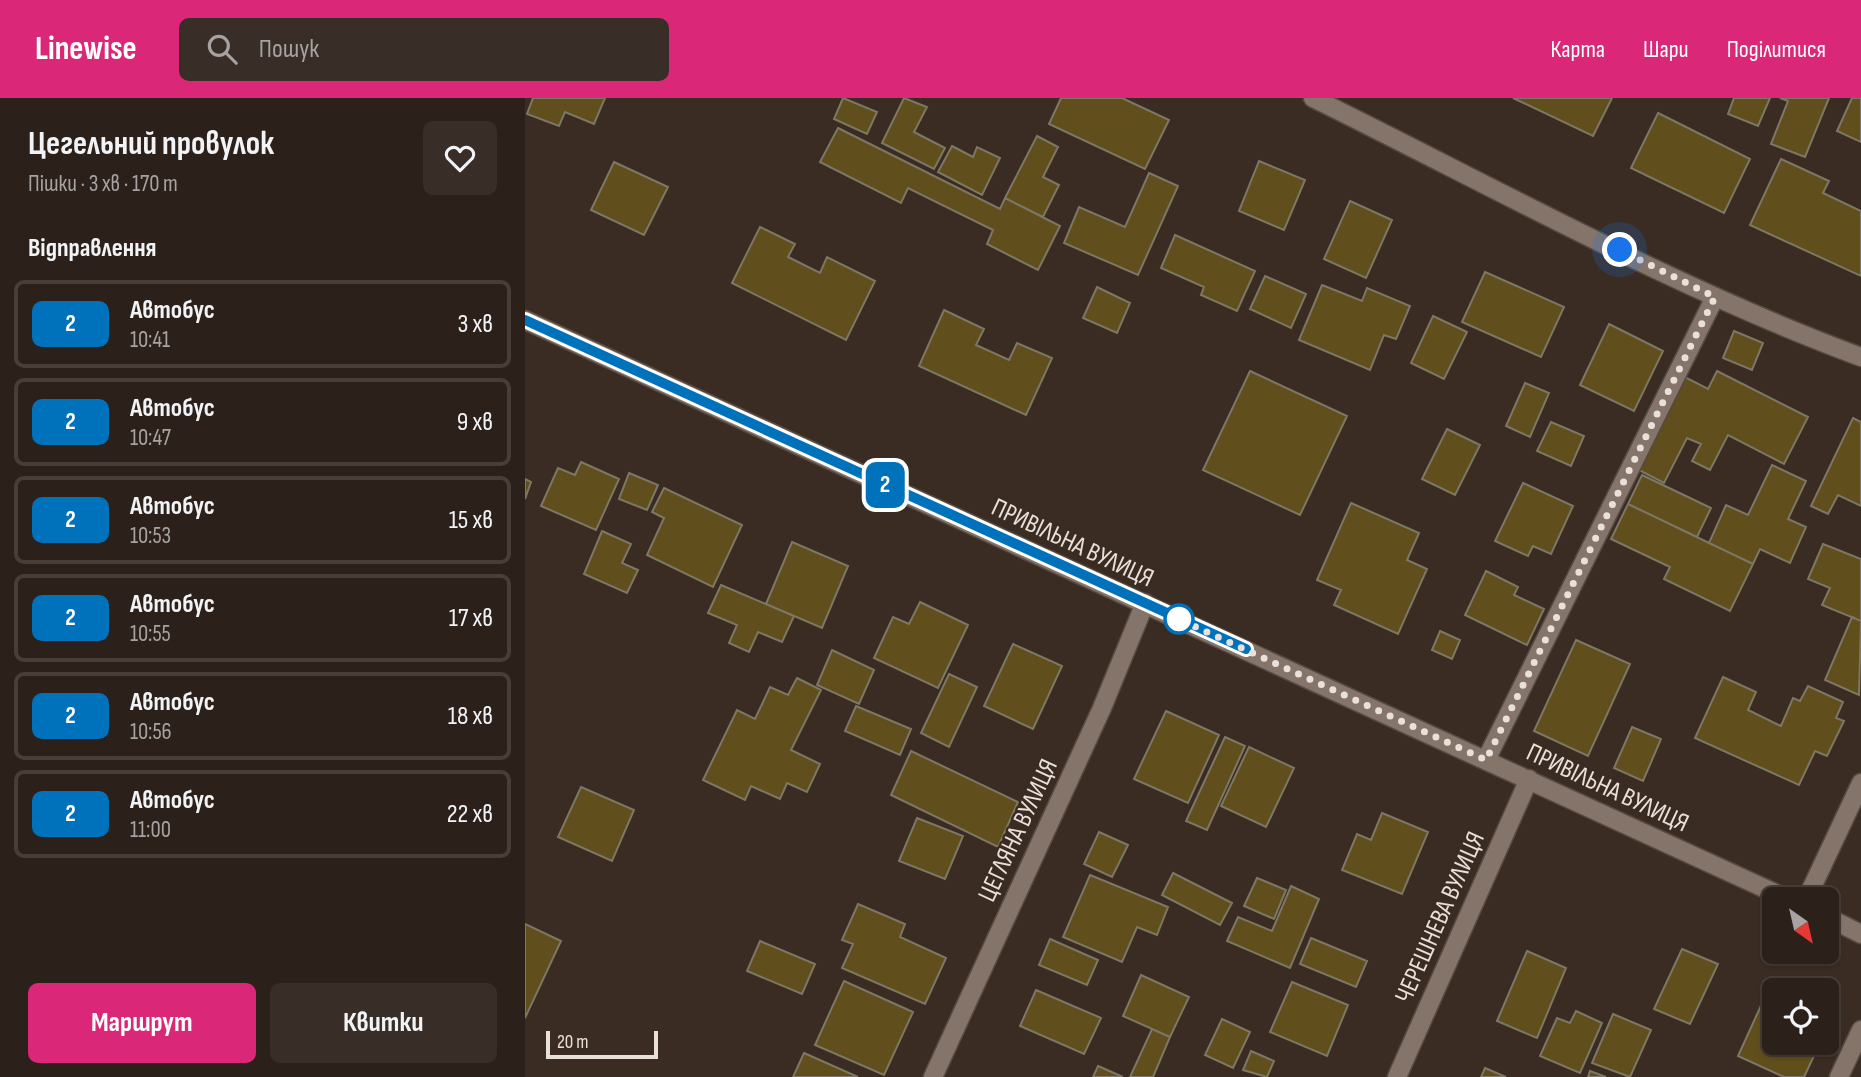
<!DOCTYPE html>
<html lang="uk">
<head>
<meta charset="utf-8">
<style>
	:root { --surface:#2c211a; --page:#382e27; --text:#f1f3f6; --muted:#a6a3a2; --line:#483e39; --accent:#db2777 }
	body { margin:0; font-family:"Sofia Sans Condensed",sans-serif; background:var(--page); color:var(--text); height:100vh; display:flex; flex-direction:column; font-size:26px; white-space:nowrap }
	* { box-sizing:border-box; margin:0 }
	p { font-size:23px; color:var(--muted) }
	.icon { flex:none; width:38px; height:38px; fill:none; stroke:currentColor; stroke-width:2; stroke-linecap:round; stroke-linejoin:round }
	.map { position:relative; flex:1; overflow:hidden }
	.side { display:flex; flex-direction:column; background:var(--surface); width:525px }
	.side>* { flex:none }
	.badge { padding:0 14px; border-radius:10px; font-size:24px; line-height:46px }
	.needle { width:46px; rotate:146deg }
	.tools { position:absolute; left:1237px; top:789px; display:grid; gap:14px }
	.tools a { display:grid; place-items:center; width:77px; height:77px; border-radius:10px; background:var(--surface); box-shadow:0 2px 5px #0004,0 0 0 2px var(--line); font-size:35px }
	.scale { position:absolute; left:21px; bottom:18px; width:112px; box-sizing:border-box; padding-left:7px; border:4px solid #eae0da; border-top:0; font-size:19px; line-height:24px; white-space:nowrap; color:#eae0da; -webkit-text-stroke:5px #3a2c22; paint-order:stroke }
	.you { position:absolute; width:35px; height:35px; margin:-18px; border:5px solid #fff; border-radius:50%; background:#1a73e8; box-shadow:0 0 0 10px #1a73e833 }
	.map>.badge { position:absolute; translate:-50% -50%; box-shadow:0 0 0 4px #fff }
	h2 { padding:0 28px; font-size:26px; line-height:63px }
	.round { display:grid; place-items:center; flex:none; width:74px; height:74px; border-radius:10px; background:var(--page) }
	.overview { display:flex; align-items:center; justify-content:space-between; height:119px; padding:0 28px }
	h1 { font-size:33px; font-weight:700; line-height:52px }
	.action { display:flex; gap:14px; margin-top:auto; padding:14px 28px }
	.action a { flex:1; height:80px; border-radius:10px; background:var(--accent); color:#fff; font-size:28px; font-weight:700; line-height:80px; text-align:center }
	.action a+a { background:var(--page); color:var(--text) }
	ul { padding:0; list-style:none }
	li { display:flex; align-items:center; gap:21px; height:88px; margin:0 14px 10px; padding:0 14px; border:4px solid var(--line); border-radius:10px }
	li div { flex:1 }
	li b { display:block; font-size:26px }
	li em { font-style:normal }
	li .badge { min-width:77px; font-weight:700; text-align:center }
	header { display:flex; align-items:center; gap:42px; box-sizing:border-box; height:98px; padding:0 35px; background:var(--accent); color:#fff }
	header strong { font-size:33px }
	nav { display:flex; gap:38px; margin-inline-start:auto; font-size:24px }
	.search { width:490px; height:63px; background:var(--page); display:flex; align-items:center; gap:18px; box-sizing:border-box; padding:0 24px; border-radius:10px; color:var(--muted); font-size:26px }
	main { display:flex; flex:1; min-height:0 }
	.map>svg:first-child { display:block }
	.building { fill:#604f1c; stroke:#7d7765; stroke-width:2 }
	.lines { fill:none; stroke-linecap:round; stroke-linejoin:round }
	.service-casing { stroke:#554941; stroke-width:21 }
	.minor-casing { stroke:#554941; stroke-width:21 }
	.tertiary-casing { stroke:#554941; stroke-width:21 }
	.service { stroke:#857469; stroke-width:18 }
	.minor { stroke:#857469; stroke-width:18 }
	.tertiary { stroke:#857469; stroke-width:18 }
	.line-casing { stroke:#fff; stroke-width:16 }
	.line { stroke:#0072bc; stroke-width:10 }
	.walk { stroke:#eae0da; stroke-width:7; stroke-dasharray:0 12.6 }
	.stop-dot { fill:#fff; stroke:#0072bc; stroke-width:3.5 }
	.labels { text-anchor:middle; stroke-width:5; stroke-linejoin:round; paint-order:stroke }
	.street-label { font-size:26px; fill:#eae0da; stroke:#3a2c22 }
</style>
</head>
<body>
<header>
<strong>Linewise</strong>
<div class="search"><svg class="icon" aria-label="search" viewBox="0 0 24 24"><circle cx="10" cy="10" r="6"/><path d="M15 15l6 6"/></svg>Пошук</div>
<nav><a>Карта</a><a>Шари</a><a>Поділитися</a></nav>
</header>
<main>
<section class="side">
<div class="overview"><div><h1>Цегельний провулок</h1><p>Пішки · 3 хв · 170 m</p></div><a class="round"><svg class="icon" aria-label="heart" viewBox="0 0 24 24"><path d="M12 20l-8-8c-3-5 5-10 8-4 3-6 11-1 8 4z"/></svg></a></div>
<h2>Відправлення</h2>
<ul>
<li><span class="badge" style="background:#0072bc;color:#fff">2</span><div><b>Автобус</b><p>10:41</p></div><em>3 хв</em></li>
<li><span class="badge" style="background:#0072bc;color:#fff">2</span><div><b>Автобус</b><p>10:47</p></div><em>9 хв</em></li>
<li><span class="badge" style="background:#0072bc;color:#fff">2</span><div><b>Автобус</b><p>10:53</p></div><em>15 хв</em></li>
<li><span class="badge" style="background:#0072bc;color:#fff">2</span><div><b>Автобус</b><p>10:55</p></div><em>17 хв</em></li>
<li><span class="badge" style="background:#0072bc;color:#fff">2</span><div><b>Автобус</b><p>10:56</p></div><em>18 хв</em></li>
<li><span class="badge" style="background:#0072bc;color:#fff">2</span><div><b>Автобус</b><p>11:00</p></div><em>22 хв</em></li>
</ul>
<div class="action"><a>Маршрут</a><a>Квитки</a></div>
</section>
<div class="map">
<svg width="1336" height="979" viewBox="0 0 1336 979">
	<rect width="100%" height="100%" fill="#3a2c22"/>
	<!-- building -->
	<path class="building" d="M8 0H80L69 26 40 14 34 28 2 16Z
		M318 0 352 14 342 36 309 21Z
		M379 0 402 9 389 34 420 50 409 71 357 45Z
		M536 0H597L644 22 620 71 524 26Z
		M988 0H1087L1068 38Z
		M1209 0H1245L1233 28 1203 16Z
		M1255 0H1304L1280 59 1246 46 1263 3Z
		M1327 0H1336V44L1312 33Z
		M1133 15 1225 61 1199 115 1106 70Z
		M313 30 475 111 480 100 535 128 513 172 462 146 468 132 383 90 376 105 295 64Z
		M512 38 533 49 518 79 534 87 518 119 480 100Z
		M427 48 448 59 452 49 475 60 457 97 413 74Z
		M1256 61 1304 83 1298 95 1336 113V178L1225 127Z
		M734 63 780 82 759 132 714 113Z
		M89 64 143 89 119 137 66 112Z
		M624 75 653 88 613 177 539 145 554 109 600 129Z
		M825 103 867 122 841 180 799 161Z
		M235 129 270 146 263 159 295 175 302 159 350 183 321 242 207 185Z
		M650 137 730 173 712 213 676 197 679 189 636 170Z
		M960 174 1039 209 1016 259 937 224Z
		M740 178 781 196 766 230 725 211Z
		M797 187 837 203 842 190 885 208 871 241 859 237 845 272 774 242Z
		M572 189 605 205 592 235 558 220Z
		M419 212 459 231 451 247 484 262 492 245 527 260 501 317 394 268Z
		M908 218 942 234 919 281 886 265Z
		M1084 226 1138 253 1109 313 1055 287Z
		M1209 233 1238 245 1227 272 1198 260Z
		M725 273 822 318 775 417 678 372Z
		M1192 273 1283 319 1259 366 1203 337 1185 372 1167 363 1176 346 1162 340 1139 385 1112 371 1158 278 1183 291Z
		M1000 285 1024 295 1005 339 981 328Z
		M1328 320 1336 324V408L1313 397 1303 416 1286 408Z
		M1026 324 1059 338 1046 368 1012 353Z
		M922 331 955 347 930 397 897 381Z
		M56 364 94 381 71 432 16 408 33 370 50 377Z
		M1247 367 1281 383 1263 421 1281 429 1265 465 1235 451 1228 466 1184 445 1201 407 1223 417Z
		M104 375 133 387 122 412 94 401Z
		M1117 377 1186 410 1172 439 1103 406Z
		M0 381 6 384 0 401Z
		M998 385 1048 408 1026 456 1008 448 1003 458 970 443Z
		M139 390 217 427 188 489 122 457 139 420 127 414Z
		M826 405 894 435 882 462 902 471 873 536 809 507 816 492 792 482Z
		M1103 406 1228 466 1205 513 1139 481 1145 469 1086 441Z
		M77 433 106 446 97 465 113 472 102 495 59 476Z
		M267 444 323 468 297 530 241 506Z
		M1298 446 1336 461V523L1297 507 1305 490 1283 481Z
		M961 473 993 489 989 497 1019 511 1002 547 940 517Z
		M196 487 269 518 257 544 233 534 224 554 204 545 212 527 183 515Z
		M395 504 443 527 413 590 349 560 368 519 384 526Z
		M1327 519 1336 523 1334 597 1300 582Z
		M915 533 935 542 927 561 907 552Z
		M1051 542 1105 566 1063 658 1009 633Z
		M488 546 537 568 508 631 459 608Z
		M307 552 349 572 334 606 292 587Z
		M424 576 452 589 424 649 396 635Z
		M1198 579 1231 594 1223 612 1256 628 1268 600 1275 603 1283 588 1318 604 1311 620 1319 623 1302 658 1290 653 1274 687 1170 640Z
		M272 580 296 592 266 652 295 666 282 694 262 685 255 701 226 688 220 702 178 682 212 612 230 621 245 589 263 597Z
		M331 608 386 631 375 657 320 633Z
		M641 613 694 637 663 705 609 681Z
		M1107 629 1136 641 1118 683 1089 670Z
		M700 639 720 648 682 732 661 723Z
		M724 649 769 670 741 729 696 708Z
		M386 653 493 704 473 749 366 697Z
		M56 689 109 712 87 763 33 739Z
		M857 715 903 734 877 796 817 772 832 736 846 742Z
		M392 720 438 738 420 781 374 763Z
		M574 734 603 747 587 779 559 766Z
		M648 775 707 805 695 827 637 797Z
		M565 777 643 809 632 837 612 829 597 864 538 839Z
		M732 780 761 792 749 821 719 808Z
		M766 788 794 801 765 870 702 843 713 819 747 833Z
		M333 806 380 826 375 839 421 860 400 906 317 870 328 846 317 842Z
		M0 826 36 843 0 920Z
		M786 840 842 863 831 889 775 866Z
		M525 841 573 862 562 887 514 867Z
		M235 843 290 866 277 896 222 873Z
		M1157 851 1193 866 1165 926 1129 911Z
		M1002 853 1041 870 1012 940 972 923Z
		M616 877 664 899 645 939 598 918Z
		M319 883 388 914 359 977 290 947Z
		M767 884 823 907 802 958 745 934Z
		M511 892 576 920 559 956 495 928Z
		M1239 901 1250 906V945H1295L1279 979H1259L1213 958Z
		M1302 906 1311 911 1302 930Z
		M1051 913 1077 925 1055 975 1015 958 1032 920 1045 925Z
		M1088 916 1126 932 1105 979 1067 965Z
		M697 921 725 934 708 970 680 957Z
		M627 931 645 939 628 979H605Z
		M726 953 749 963 742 979 718 972Z
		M279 955 333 979H268Z
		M573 968 598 979H568Z
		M960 970 981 979H956Z
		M1065 973 1081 979H1063Z"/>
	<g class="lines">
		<defs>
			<path id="service" d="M961 662 1190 199"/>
			<path id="minor" d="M788 0C969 89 1147 189 1336 259
				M1281 802 1336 685
				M408 979 577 610 620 505
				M872 979 1004 681
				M1314 979 1336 932"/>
			<path id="tertiary" d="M0 222 1265 802
				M1302 819 1336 836"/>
		</defs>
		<!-- service casing -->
		<use href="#service" class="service-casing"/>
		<!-- minor casing -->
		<use href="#minor" class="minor-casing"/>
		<!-- tertiary casing -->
		<use href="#tertiary" class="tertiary-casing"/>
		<!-- service -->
		<use href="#service" class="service"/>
		<!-- minor -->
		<use href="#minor" class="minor"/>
		<!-- tertiary -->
		<use href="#tertiary" class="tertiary"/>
	</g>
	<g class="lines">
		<defs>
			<path id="line" d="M0 222 721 551"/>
		</defs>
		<!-- line casing -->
		<use href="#line" class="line-casing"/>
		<!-- line -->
		<use href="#line" class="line"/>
		<!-- walk -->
		<path class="walk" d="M654 521 645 517 961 662 1190 199 1095 152"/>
	</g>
	<!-- markers -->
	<circle class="stop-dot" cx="654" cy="521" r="14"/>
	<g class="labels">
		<!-- street labels -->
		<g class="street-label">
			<text transform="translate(548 444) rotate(25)" y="9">ПРИВІЛЬНА ВУЛИЦЯ</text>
			<text transform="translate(1083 689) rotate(25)" y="9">ПРИВІЛЬНА ВУЛИЦЯ</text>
			<text transform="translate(492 732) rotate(-65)" y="9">ЦЕГЛЯНА ВУЛИЦЯ</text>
			<text transform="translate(914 819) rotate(-66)" y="9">ЧЕРЕШНЕВА ВУЛИЦЯ</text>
		</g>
	</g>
</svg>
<div class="tools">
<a><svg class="needle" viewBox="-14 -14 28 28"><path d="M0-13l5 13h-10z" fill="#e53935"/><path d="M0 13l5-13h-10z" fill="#a6a3a2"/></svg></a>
<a><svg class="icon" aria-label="locate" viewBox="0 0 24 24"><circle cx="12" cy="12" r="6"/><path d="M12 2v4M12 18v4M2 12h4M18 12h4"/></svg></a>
</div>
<div class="scale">20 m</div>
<div class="you" style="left:1095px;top:152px"></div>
<b class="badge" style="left:360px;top:387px;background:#0072bc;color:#fff">2</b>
</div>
</main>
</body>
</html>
